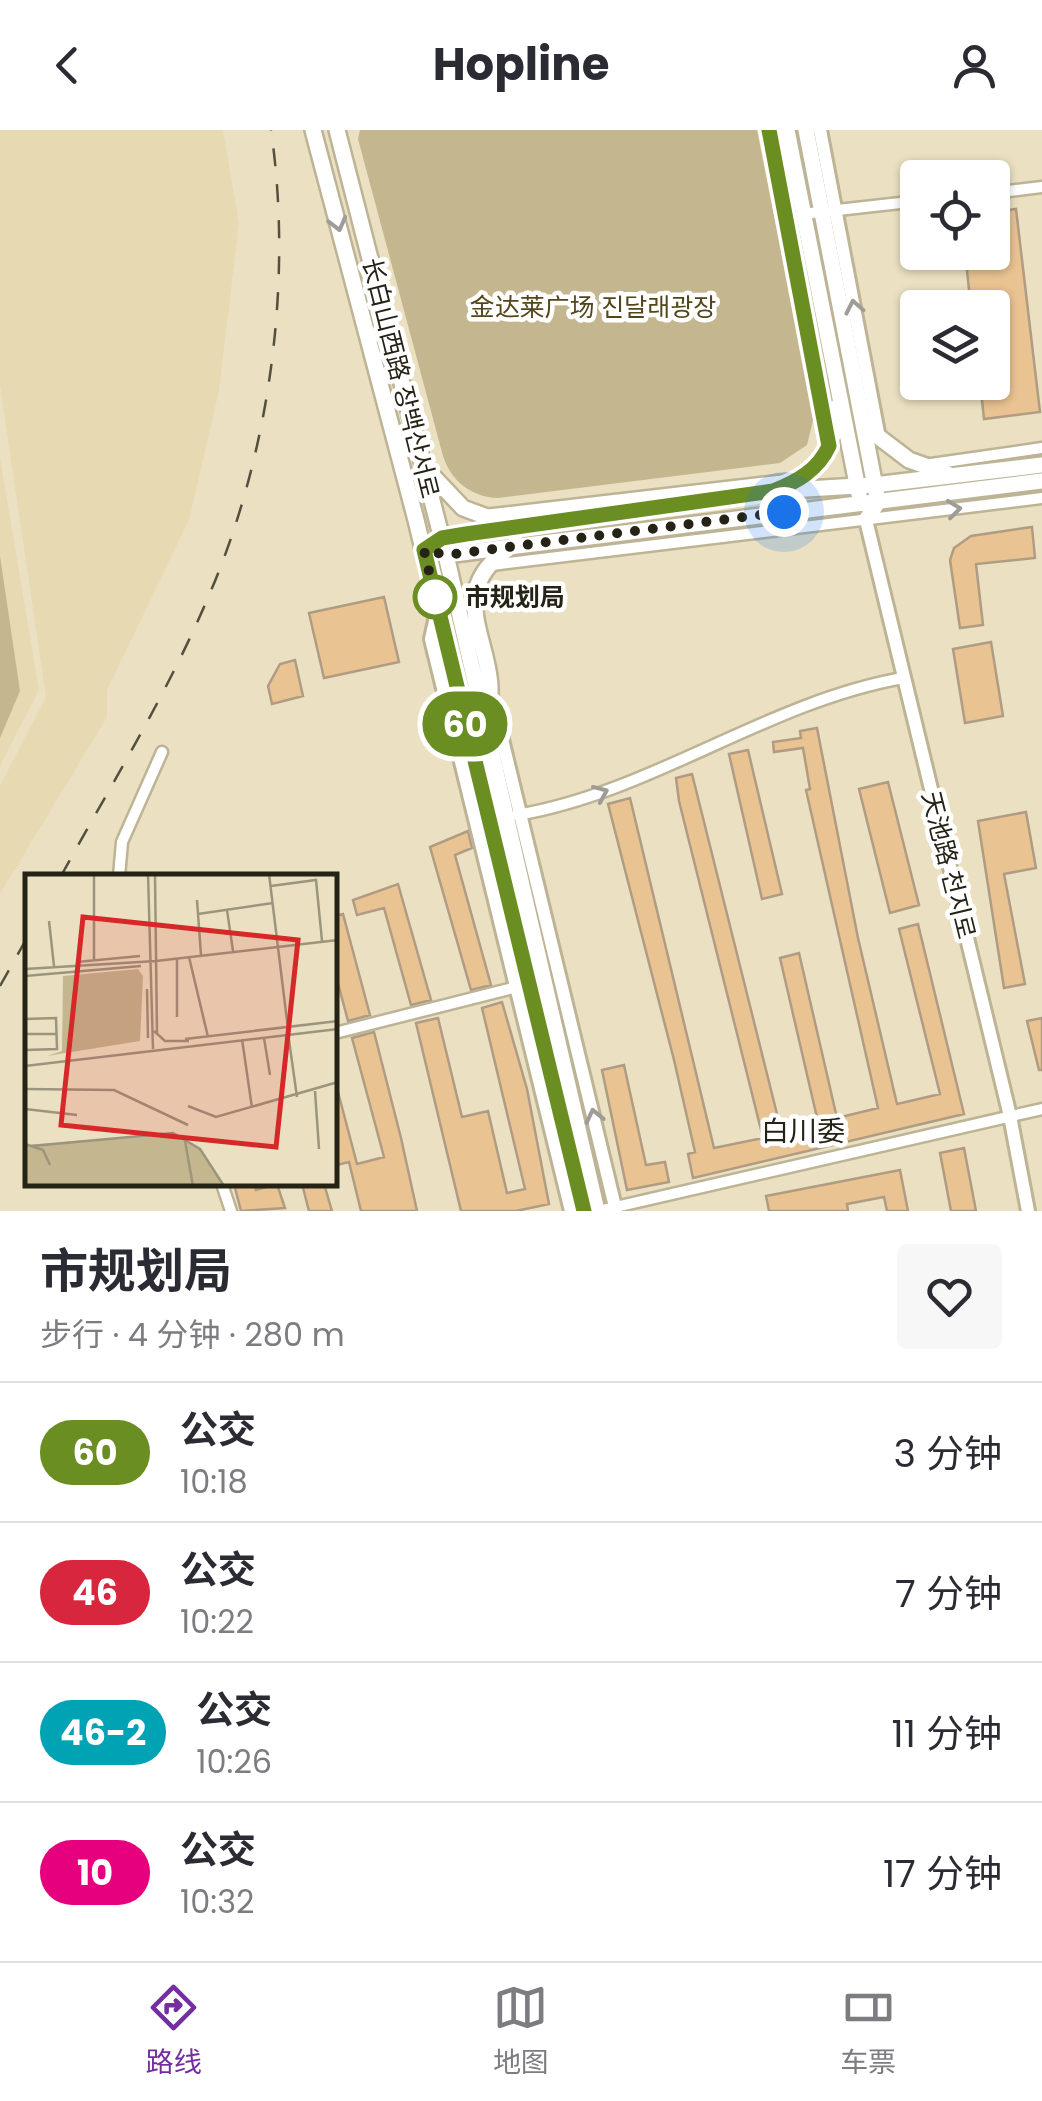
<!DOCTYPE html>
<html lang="zh">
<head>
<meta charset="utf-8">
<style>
	:root { --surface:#fff; --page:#f7f7f7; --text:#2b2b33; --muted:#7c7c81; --line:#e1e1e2; --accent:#742ea1 }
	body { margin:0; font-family:Poppins,"Noto Sans SC","Noto Sans KR",sans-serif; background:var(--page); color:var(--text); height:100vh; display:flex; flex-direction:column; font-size:38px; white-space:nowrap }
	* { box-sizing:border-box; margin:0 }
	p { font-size:32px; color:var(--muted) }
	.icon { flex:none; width:55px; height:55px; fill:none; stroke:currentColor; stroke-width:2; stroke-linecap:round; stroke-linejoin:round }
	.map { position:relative; height:1081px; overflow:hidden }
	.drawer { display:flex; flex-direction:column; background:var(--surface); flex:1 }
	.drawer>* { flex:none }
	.badge { padding:0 20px; border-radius:32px; font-size:35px; line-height:65px }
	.controls { position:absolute; left:900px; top:30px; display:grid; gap:20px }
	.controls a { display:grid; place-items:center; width:110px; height:110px; border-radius:10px; background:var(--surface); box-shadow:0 2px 8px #0004; font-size:50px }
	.you { position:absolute; width:50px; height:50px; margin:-25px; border:8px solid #fff; border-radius:50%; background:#1a73e8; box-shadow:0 0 0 15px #1a73e833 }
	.map>.badge { position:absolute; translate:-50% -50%; box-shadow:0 0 0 5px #fff }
	.round { display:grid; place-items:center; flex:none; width:105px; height:105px; border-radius:10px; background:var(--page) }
	.overview { display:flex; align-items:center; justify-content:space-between; height:170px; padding:0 40px }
	h1 { font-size:48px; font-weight:700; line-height:75px }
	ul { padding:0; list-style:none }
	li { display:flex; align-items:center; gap:30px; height:140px; padding:0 40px; border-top:2px solid var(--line) }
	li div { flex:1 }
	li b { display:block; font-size:38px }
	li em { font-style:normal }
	li .badge { min-width:110px; font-weight:700; text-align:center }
	header { display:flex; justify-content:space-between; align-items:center; height:130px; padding:0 40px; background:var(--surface); font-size:45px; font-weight:700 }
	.tabs { display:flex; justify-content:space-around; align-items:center; height:140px; border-top:2px solid var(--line); background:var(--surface); font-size:28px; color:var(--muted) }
	.tabs a { display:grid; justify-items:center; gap:5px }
	.tabs .active { color:var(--accent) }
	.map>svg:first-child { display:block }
	.built { fill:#e7dab3 }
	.green { fill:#c4b790 }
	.building { fill:#e9c392; stroke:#b09c83; stroke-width:2.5 }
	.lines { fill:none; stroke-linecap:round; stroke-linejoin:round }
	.minor-casing { stroke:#bdb395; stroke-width:15 }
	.tertiary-casing { stroke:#bdb395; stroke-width:18 }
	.secondary-casing { stroke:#bdb395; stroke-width:20 }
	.primary-casing { stroke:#bdb395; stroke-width:20 }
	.minor { stroke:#fff; stroke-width:10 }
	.tertiary { stroke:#fff; stroke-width:12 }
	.secondary { stroke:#fff; stroke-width:15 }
	.primary { stroke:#fff; stroke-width:15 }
	.rail { stroke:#54503f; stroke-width:2.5; stroke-dasharray:18 18; stroke-linecap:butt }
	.oneway { stroke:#9d9c96 }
	.line-casing { stroke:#fff; stroke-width:22 }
	.line { stroke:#6b8e23; stroke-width:15 }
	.walk { stroke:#252216; stroke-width:10; stroke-dasharray:0 18 }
	.stop-dot { fill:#fff; stroke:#6b8e23; stroke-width:5 }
	.labels { text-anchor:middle; stroke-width:9; stroke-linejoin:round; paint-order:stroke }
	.park-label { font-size:25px; fill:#53461a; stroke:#fff }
	.street-label { font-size:25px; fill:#252216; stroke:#fff }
	.stop-label { font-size:25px; font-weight:bold; fill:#252216; stroke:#fff; text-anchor:start }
	.neighbourhood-label { font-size:28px; fill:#252216; stroke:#fff }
	.inset-road { fill:none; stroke:#9c957d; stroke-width:2.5 }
	.view { fill:#d62828; fill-opacity:0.15; stroke:#d62828; stroke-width:5 }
	.inset-edge { fill:none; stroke:#252216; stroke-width:5 }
</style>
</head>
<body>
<header><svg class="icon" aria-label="back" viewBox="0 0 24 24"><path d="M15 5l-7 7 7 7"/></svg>Hopline<svg class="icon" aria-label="person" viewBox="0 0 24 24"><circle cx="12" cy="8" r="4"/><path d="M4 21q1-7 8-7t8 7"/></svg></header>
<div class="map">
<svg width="1042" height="1081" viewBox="0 0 1042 1081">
	<rect width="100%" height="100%" fill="#ebe1c2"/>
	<!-- built -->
	<path class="built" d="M0 0H223L239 93 219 261 189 390 107 560V587L0 764V656L46 567 0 256Z
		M0 328 39 560 0 636Z"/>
	<!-- green -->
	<path class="green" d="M360 0H757L814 287 807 315 780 333 498 368C471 367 451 351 443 326L358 9Z
		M0 426 20 561 0 608Z"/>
	<!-- building -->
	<path class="building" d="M1016 79 1040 282 984 289 980 252H992V178H971L965 122H992V82Z
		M1032 397 1035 428 976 434 983 495 960 498 950 430 954 418 971 406Z
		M384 467 399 532 324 548 309 483Z
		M991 512 1003 586 965 593 953 519Z
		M295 530 303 566 272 574 268 556 280 534Z
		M817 598 858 808 897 974 940 964 899 799 918 794 964 984 693 1048 688 1024 695 1022 674 930 608 674 630 668 714 1018 763 1008 679 671 676 648 692 644 782 1004 818 992 780 828 799 823 837 988 878 978 806 660 810 659 803 618 774 622 773 612 801 608 800 601Z
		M748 620 782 764 762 769 729 624Z
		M888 652 919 775 890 783 859 659Z
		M1026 682 1036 738 1004 744 1025 854 1004 858 978 691Z
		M468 701 472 718 455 725 491 855 471 860 430 717Z
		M398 754 431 870 411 875 384 778 357 785 353 770Z
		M343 784 370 885 348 891 335 842V786Z
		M502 872 527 959 549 1074 516 1081H461L416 893 438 888 462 987 488 981 507 1063 525 1059 482 878Z
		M1042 888V940H1039L1027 891Z
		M374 902 401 1008 417 1081H361L349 1032 337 1035 335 1026 338 962 357 1034 384 1027 352 908Z
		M624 935 646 1035 665 1032 669 1052 627 1060 602 940Z
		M964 1018 976 1081H951L940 1023Z
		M900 1040 908 1081H887L884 1067 847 1074 848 1081H769L766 1066Z
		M234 1054H255L256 1060 277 1054 285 1078 241 1081Z
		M302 1054H324L332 1081H309Z"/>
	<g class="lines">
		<defs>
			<path id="minor" d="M992 63 1042 57
				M802 84 918 71
				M924 335 1042 318
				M484 385 795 349
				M492 435 1042 368
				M517 685C653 662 767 572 903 548
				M119 746 122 712 162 622
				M335 903 521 856
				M222 1054 231 1081
				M598 1081 1042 979"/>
			<path id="tertiary" d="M769 0 829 316
				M820 0 879 308
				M866 390 1010 986 1028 1081
				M437 482 431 509 571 1081
				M492 568 616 1081"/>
			<path id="secondary" d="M787 0 859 364
				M806 0 878 372 866 390
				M863 295 909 330 948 344
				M786 356C820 342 837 311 838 276
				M423 419 442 409 773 361 874 355 1042 335
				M436 422 446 425 1042 351"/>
			<path id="primary" d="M313 0 416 390 583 1081
				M337 0 446 425 597 1081
				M428 341 463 378 514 397
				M486 587C508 521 430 465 517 413"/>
		</defs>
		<!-- minor casing -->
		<use href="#minor" class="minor-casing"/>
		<!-- tertiary casing -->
		<use href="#tertiary" class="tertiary-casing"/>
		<!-- secondary casing -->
		<use href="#secondary" class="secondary-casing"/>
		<!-- primary casing -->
		<use href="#primary" class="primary-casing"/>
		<!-- minor -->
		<use href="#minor" class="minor"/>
		<!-- tertiary -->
		<use href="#tertiary" class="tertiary"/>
		<!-- secondary -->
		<use href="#secondary" class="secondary"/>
		<!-- primary -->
		<use href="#primary" class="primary"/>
		<!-- rail -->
		<path class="rail" d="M61 746C112 653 169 561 210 463 270 322 293 152 271 0
			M0 856 28 806"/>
	</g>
	<!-- one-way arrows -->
	<defs><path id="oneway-chevron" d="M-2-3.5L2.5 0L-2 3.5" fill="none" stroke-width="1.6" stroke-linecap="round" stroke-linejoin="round" transform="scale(2.5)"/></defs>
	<g class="oneway">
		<use href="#oneway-chevron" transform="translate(338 94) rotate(75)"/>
		<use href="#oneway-chevron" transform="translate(854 177) rotate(-101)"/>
		<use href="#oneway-chevron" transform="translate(954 379) rotate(-7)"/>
		<use href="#oneway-chevron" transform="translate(601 663) rotate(-23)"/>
		<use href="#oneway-chevron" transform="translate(594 986) rotate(-103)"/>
	</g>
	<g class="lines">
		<defs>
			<path id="line" d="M584 1081 424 420 442 408 466 404 773 361C797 352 818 340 829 316L769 0"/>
		</defs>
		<!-- line casing -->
		<use href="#line" class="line-casing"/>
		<!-- line -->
		<use href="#line" class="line"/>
		<!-- walk -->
		<path class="walk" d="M435 467 438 480 424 420 446 425 784 382"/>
	</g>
	<!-- markers -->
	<circle class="stop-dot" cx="435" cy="467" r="20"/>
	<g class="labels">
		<!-- park labels -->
		<g class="park-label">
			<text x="593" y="186">金达莱广场 진달래광장</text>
		</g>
		<!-- street labels -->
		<g class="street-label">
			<text transform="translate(401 248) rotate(76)" y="9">长白山西路 장백산서로</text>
			<text transform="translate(949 735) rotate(76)" y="9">天池路 천지로</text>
		</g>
		<!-- stop labels -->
		<g class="stop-label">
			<text x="465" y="476">市规划局</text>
		</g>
		<!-- neighbourhood labels -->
		<g class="neighbourhood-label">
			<text x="803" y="1011">白川委</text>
		</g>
	</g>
	<!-- overview -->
	<g transform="translate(25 744)">
		<rect width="312" height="312" fill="#ebe1c2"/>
		<path d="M113 95 118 102 115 167 22 182 37 177 38 102ZM149 259 174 275 199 312H0V271Z" fill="#c4b790"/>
		<path class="inset-road" d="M69 0V87M123 0 128 175M130 0 132 159M244 0 263 155M246 12 291 6 297 67M172 26 176 81M202 36 208 77M173 40 248 29M24 47 29 92M164 83 183 163M152 84V143M131 87 313 66M52 88 115 82M0 95 131 87M0 102 116 92M122 115 123 164M0 145 31 144 32 175 0 176M129 157 140 167H164M263 159 272 223M0 160H32M239 164 245 201M160 165 313 147M217 165 227 234M0 192 313 155M0 215 89 216 163 251M290 217 294 275M163 232 191 243 313 208M0 235 52 241M160 267 168 312M0 270 18 276 25 291M7 272 148 259 175 275 199 312"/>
		<path class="view" d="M58 43 273 66 251 273 36 251Z"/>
		<rect width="312" height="312" class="inset-edge"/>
	</g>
</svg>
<div class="controls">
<a><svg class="icon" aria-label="locate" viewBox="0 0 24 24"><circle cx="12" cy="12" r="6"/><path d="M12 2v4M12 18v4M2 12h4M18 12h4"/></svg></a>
<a><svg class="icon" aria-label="layers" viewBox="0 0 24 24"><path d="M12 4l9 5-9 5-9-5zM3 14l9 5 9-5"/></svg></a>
</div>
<div class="you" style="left:784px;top:382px"></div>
<b class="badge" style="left:465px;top:594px;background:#6b8e23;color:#fff">60</b>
</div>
<section class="drawer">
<div class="overview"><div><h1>市规划局</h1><p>步行 · 4 分钟 · 280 m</p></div><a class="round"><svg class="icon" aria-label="heart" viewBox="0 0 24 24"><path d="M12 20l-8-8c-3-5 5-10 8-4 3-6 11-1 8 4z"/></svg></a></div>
<ul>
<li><span class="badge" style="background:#6b8e23;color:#fff">60</span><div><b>公交</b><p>10:18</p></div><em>3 分钟</em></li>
<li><span class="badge" style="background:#d7263d;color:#fff">46</span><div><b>公交</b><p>10:22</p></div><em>7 分钟</em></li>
<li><span class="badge" style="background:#00a3b4;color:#fff">46-2</span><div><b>公交</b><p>10:26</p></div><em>11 分钟</em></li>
<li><span class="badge" style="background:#e6007e;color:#fff">10</span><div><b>公交</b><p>10:32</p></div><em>17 分钟</em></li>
</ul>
</section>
<nav class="tabs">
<a class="active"><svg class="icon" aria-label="directions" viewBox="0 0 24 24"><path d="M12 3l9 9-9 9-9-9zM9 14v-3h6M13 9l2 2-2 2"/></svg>路线</a>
<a><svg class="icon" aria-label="map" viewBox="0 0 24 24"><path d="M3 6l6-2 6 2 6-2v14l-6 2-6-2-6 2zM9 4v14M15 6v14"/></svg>地图</a>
<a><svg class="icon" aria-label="tickets" viewBox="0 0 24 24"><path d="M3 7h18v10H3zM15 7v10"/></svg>车票</a>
</nav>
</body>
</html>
